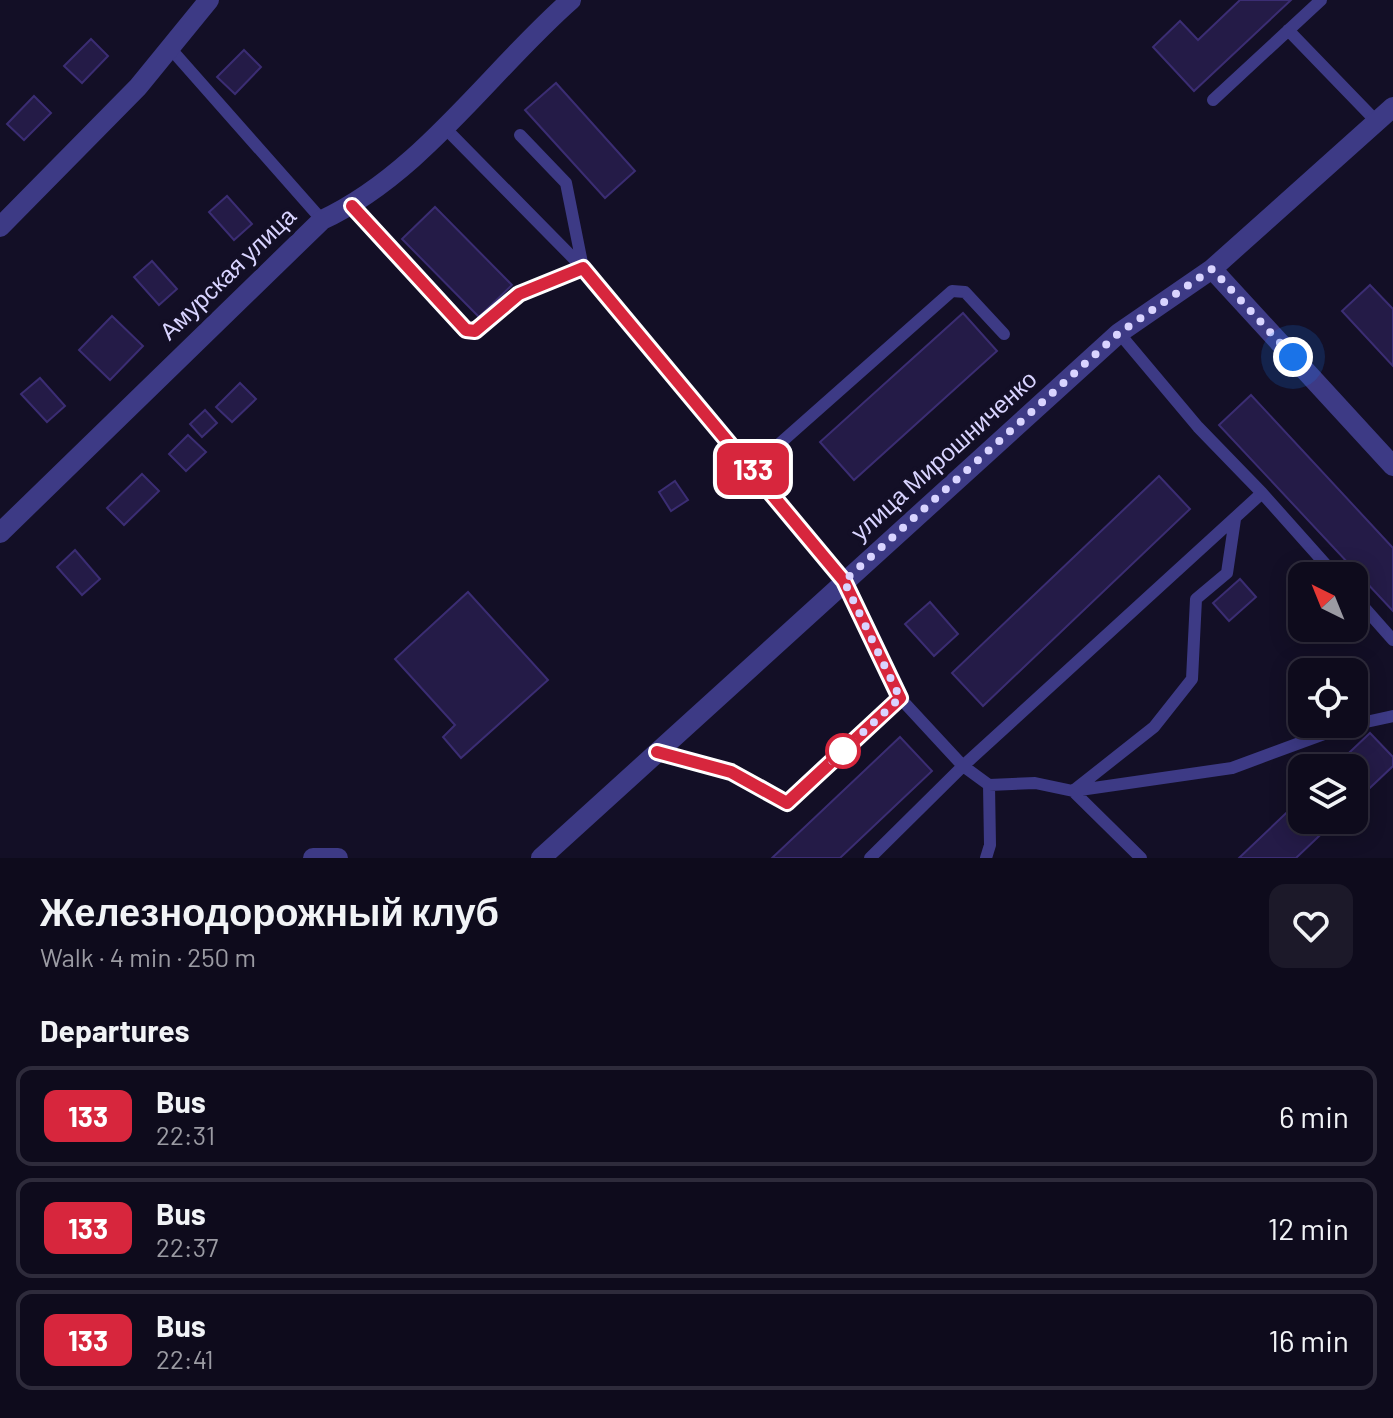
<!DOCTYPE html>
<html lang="en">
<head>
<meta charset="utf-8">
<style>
	:root { --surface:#0e0b1c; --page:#1c1929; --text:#f1f3f6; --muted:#9b9ba3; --line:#2e2b3b }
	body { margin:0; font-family:Barlow,sans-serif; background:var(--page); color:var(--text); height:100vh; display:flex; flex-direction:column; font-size:30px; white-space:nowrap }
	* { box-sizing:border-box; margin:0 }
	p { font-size:26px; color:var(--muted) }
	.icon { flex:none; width:44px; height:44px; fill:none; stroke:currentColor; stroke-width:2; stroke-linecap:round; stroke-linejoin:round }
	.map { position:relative; height:858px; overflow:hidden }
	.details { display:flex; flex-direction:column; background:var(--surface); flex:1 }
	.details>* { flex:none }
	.badge { padding:0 16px; border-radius:12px; font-size:28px; line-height:52px }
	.needle { width:52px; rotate:317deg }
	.fabs { position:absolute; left:1288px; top:562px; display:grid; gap:16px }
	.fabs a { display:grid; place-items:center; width:80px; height:80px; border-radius:16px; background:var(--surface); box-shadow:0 4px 20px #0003,0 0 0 2px var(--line); font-size:40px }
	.you { position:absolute; width:40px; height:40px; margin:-20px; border:6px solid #fff; border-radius:50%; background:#1a73e8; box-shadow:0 0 0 12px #1a73e833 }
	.map>.badge { position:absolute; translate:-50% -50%; box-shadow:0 0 0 4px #fff }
	h2 { padding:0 40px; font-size:30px; line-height:72px }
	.round { display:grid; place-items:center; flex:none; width:84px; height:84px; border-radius:16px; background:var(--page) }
	.headline { display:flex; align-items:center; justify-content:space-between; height:136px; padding:0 40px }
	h1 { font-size:38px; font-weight:800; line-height:60px }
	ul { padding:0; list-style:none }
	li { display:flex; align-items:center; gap:24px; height:100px; margin:0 16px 12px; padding:0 24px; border:4px solid var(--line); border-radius:16px }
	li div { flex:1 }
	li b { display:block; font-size:30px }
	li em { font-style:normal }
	li .badge { min-width:88px; font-weight:700; text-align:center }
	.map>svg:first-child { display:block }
	.building { fill:#241b47; stroke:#3b2d73; stroke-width:2 }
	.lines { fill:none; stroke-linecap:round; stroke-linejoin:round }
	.lane { stroke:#3d3a85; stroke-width:12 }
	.street { stroke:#3d3a85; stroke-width:20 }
	.line-casing { stroke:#fff; stroke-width:18 }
	.line { stroke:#d7263d; stroke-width:12 }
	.walk { stroke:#d9d4ff; stroke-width:8; stroke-dasharray:0 14.4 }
	.stop-dot { fill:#fff; stroke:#d7263d; stroke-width:4 }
	.labels { text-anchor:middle; stroke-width:8; stroke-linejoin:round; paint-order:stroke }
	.street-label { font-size:24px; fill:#d9d4ff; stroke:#130f26 }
</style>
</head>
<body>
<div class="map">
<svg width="1393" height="858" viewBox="0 0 1393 858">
	<rect width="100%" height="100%" fill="#130f26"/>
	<!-- building -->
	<path class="building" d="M1240 0H1291L1194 91 1153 47 1180 21 1198 40Z
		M91 39 108 56 82 83 64 66Z
		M244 50 261 67 235 94 217 77Z
		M556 83 635 171 605 198 525 110Z
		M34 96 51 113 24 140 7 124Z
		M227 196 252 224 234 240 209 212Z
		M435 207 512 285 479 317 402 239Z
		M152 261 177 289 159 305 134 277Z
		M1370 285 1393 309V366L1342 311Z
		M963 313 997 351 854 480 820 442Z
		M112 316 143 346 110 380 79 350Z
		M40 378 65 406 47 422 21 394Z
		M240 383 256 399 232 422 216 407Z
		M1251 395 1393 548V611L1219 425Z
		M205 410 217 423 202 437 190 424Z
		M188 435 206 452 186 471 169 454Z
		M142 474 159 491 124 525 107 508Z
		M1159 476 1190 509 983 706 952 673Z
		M675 481 688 500 671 511 659 492Z
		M75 550 100 579 82 595 57 567Z
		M1240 579 1256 597 1229 621 1213 603Z
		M468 592 548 680 461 758 443 737 455 725 395 659Z
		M930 602 958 634 934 656 905 624Z
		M1370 733 1393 757V766L1354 803V768H1333Z
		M900 737 932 771 840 858H772Z
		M1302 798V820H1336L1296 858H1239Z"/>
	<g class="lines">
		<!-- lane -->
		<path class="lane" d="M1288 30 1377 122
			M170 48 322 220
			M1213 100 1321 0
			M445 128 583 268 752 468 844 581 900 698 963 766 989 785 1035 783 1073 791 1232 768 1343 727 1393 716
			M352 206 466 330 475 331 519 294 583 268 566 183 520 135
			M1119 333 1198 427 1262 493 1336 576
			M752 468 952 291 965 292 1004 334
			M1354 596 1393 640
			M657 752 731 772 787 803 900 698
			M870 858 963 766 1262 493
			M986 858 990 845 989 785
			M1141 858 1073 791 1154 727 1192 679 1196 599 1227 573 1235 519"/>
		<!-- street -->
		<path class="street" d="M0 227 138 87 209 0
			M1212 269 1393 466
			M0 533 322 220C421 174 490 71 571 0
			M313 858H338
			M541 858 1119 333 1212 269 1393 107"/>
	</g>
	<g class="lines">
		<defs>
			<path id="line" d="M352 206 466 330 475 331 519 294 583 268 844 581 900 698 787 803 731 772 657 752"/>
		</defs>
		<!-- line casing -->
		<use href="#line" class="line-casing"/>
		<!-- line -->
		<use href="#line" class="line"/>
		<!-- walk -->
		<path class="walk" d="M843 751 832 761 900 698 844 581 1119 333 1212 269 1293 357"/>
	</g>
	<!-- markers -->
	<circle class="stop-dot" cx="843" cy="751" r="16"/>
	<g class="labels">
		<!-- street labels -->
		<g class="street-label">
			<text transform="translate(228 274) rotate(-44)" y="8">Амурская улица</text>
			<text transform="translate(944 456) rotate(-42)" y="8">улица Мирошниченко</text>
		</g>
	</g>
</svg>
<div class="fabs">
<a><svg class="needle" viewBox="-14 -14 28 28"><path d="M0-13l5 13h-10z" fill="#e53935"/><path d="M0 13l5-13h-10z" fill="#9b9ba3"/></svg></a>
<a><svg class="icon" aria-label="locate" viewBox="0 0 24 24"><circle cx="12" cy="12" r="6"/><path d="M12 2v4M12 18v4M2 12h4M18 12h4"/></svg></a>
<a><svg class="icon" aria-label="layers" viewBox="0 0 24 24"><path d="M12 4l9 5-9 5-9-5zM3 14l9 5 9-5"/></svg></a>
</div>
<div class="you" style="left:1293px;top:357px"></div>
<b class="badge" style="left:753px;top:469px;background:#d7263d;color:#fff">133</b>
</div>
<section class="details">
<div class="headline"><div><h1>Железнодорожный клуб</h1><p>Walk · 4 min · 250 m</p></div><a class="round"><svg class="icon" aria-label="heart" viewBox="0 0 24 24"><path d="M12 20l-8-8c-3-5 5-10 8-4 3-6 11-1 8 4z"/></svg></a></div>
<h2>Departures</h2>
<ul>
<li><span class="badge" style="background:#d7263d;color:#fff">133</span><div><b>Bus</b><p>22:31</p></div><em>6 min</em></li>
<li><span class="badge" style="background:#d7263d;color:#fff">133</span><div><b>Bus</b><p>22:37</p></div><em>12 min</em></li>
<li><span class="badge" style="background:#d7263d;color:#fff">133</span><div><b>Bus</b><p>22:41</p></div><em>16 min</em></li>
</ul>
</section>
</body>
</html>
